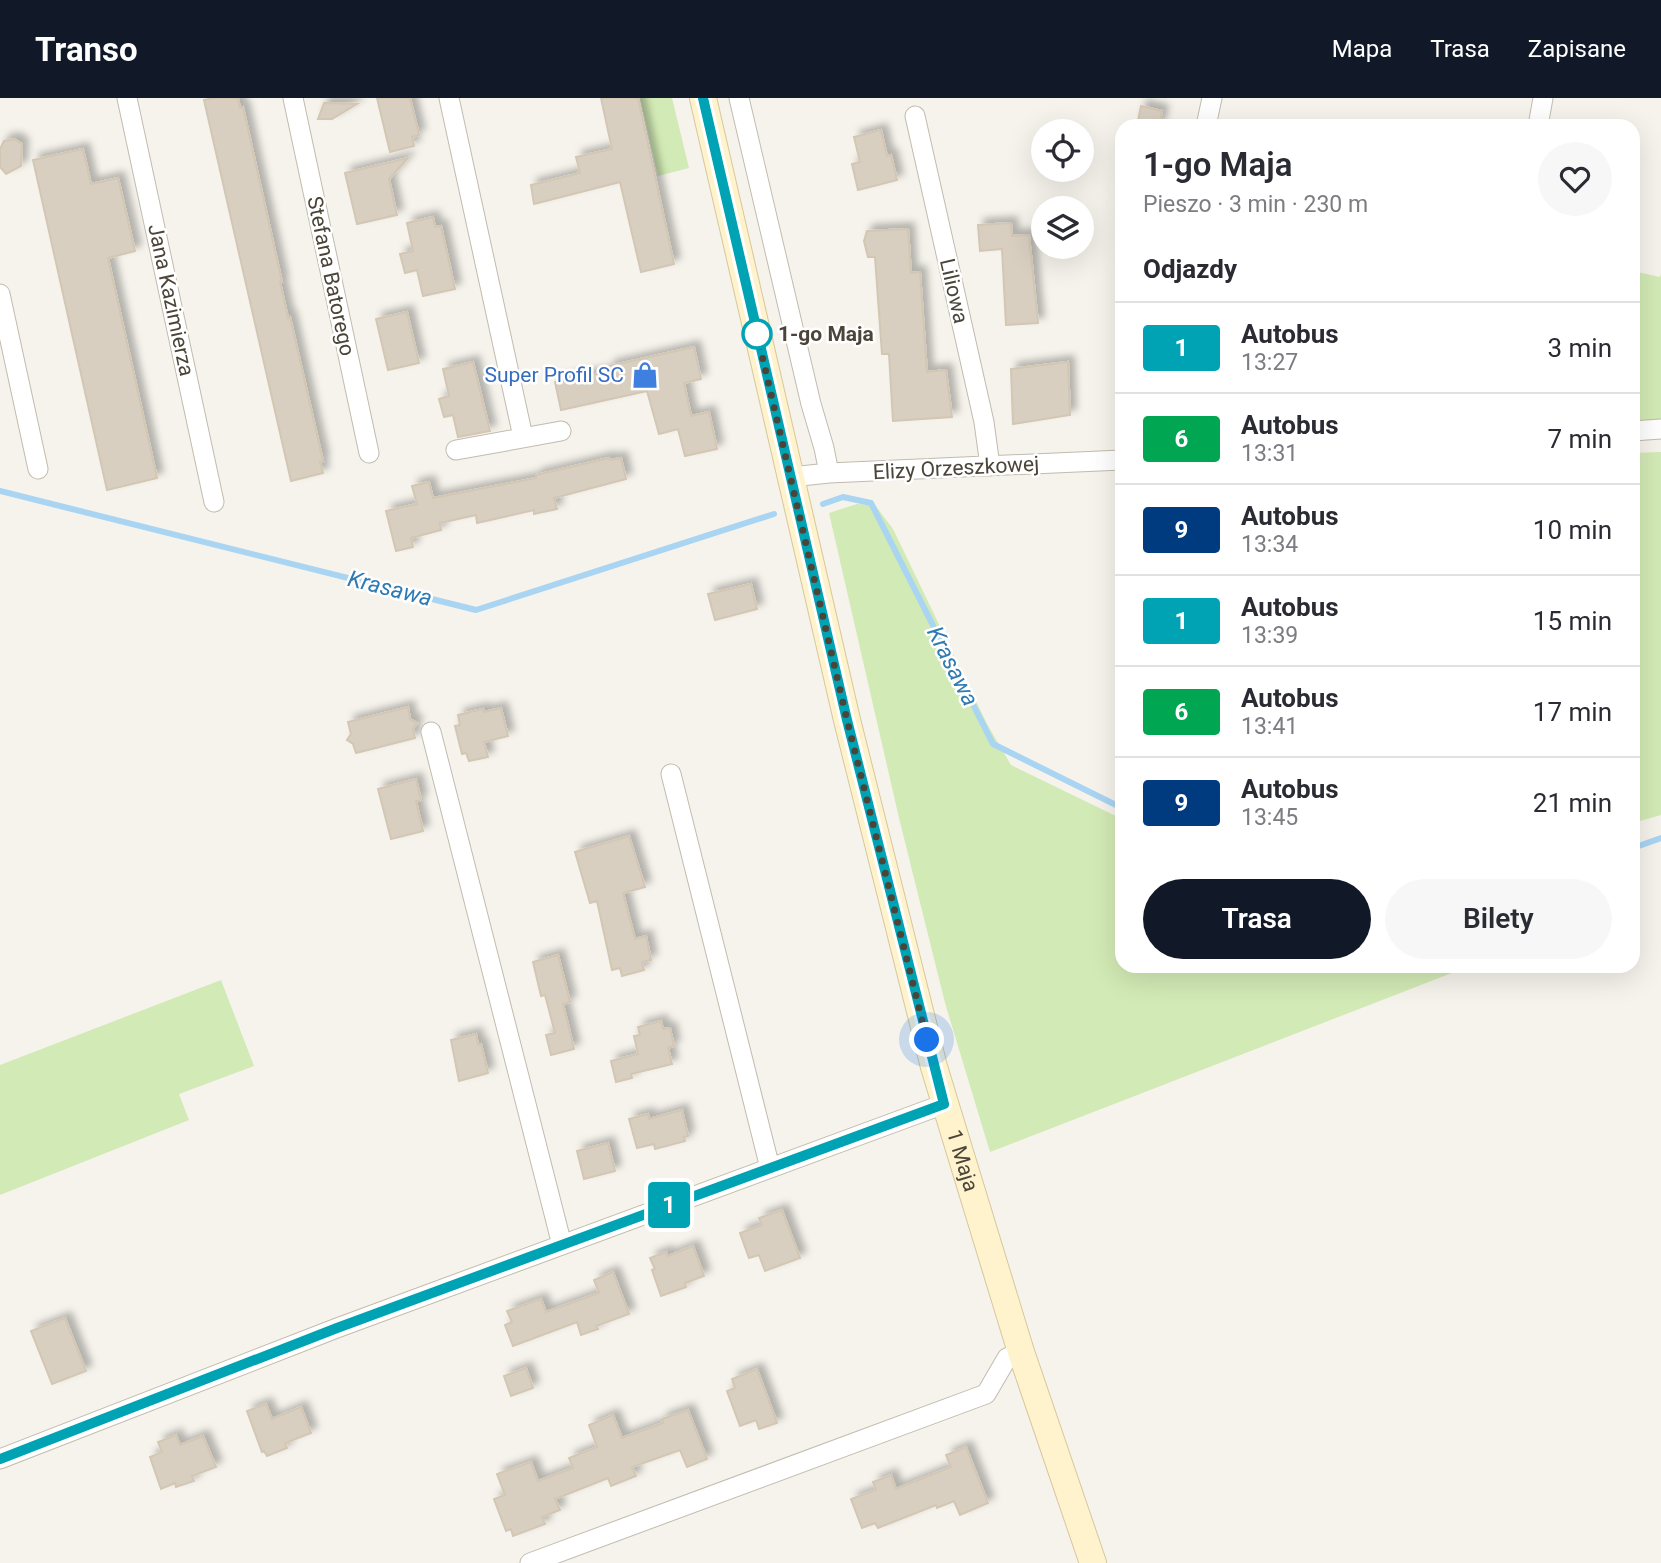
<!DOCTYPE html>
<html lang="pl">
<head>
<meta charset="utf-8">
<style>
	:root { --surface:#fff; --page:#f7f7f7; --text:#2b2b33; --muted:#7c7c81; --line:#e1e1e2; --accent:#111827 }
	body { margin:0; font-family:Roboto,sans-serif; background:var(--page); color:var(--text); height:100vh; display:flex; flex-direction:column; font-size:26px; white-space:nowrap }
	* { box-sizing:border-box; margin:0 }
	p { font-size:23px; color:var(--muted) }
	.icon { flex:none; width:38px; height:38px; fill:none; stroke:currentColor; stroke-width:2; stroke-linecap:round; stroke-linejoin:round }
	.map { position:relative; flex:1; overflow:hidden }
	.details { position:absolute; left:1115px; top:21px; width:525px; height:854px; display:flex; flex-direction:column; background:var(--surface); border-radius:21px; box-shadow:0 7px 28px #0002 }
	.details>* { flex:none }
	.badge { padding:0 14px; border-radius:5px; font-size:24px; line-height:46px }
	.controls { position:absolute; left:1031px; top:21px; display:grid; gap:14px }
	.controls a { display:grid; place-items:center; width:63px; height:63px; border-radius:50%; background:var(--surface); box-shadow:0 7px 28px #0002; font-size:35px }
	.you { position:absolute; width:35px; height:35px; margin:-18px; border:5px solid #fff; border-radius:50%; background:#1a73e8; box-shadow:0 0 0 10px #1a73e833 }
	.map>.badge { position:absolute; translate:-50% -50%; box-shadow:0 0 0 4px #fff }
	h2 { padding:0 28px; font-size:26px; line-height:63px }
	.round { display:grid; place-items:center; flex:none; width:74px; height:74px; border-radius:37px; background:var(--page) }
	.headline { display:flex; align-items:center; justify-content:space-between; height:119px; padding:0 28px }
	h1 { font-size:33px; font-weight:600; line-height:52px }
	.cta { display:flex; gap:14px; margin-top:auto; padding:14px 28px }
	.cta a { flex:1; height:80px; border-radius:42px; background:var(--accent); color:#fff; font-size:28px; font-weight:600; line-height:80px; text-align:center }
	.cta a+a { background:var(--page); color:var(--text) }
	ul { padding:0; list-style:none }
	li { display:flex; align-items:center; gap:21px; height:91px; padding:0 28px; border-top:2px solid var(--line) }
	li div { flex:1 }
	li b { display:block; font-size:26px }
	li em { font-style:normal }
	li .badge { min-width:77px; font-weight:700; text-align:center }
	header { display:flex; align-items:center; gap:42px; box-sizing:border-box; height:98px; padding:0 35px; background:var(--accent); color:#fff }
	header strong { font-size:33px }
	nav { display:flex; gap:38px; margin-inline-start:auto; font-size:24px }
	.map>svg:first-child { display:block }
	.green { fill:#d2eab5 }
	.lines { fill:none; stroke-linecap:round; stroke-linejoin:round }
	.stream { stroke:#a9d4f2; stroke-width:6 }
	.building { fill:#d8cfc1; stroke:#d3c7b4; stroke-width:2; filter:url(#shadow) }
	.minor-casing { stroke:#c2bbae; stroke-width:21 }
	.secondary-casing { stroke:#d6c79b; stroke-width:28 }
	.minor { stroke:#fff; stroke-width:19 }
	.secondary { stroke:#fff3cd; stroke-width:26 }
	.line-casing { stroke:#fff; stroke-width:16 }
	.line { stroke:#00a3b4; stroke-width:10 }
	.walk { stroke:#4b4439; stroke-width:7; stroke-dasharray:0 12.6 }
	.stop-dot { fill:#fff; stroke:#00a3b4; stroke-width:3.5 }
	.labels { text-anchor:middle; stroke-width:5; stroke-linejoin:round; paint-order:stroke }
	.street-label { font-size:21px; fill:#4b4439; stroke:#fff }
	.stop-label { font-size:21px; font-weight:bold; fill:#4b4439; stroke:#fff; text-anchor:start }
	.shop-label { font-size:21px; fill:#366cbe; stroke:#fff; text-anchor:end }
	.water-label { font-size:23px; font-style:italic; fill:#2e7ab2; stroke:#fff }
</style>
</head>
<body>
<header>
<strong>Transo</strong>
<nav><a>Mapa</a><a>Trasa</a><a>Zapisane</a></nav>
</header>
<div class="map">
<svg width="1661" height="1465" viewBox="0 0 1661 1465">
	<defs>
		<filter id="shadow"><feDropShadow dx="6" dy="-6" stdDeviation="3.5" flood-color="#0004"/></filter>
	</defs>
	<rect width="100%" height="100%" fill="#f6f3ec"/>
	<!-- green -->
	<path class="green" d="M640 0H672L689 70 658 78Z
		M1633 173 1660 179 1661 175V324L1633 326Z
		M1661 354V717L1633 725V355Z
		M857 406 875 407 893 431 987 626 1011 667 1122 721V868H1470L990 1054 945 905 899 720 829 415Z
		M221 882 254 968 179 996 189 1022 0 1097V967Z"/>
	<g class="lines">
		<!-- stream -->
		<path class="stream" d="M0 393 476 512 774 416
			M823 406 843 399 871 405 993 646 1122 710
			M1633 750 1661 740"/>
	</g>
	<!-- building -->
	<path class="building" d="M213 0H238L240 10 243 9 282 184H280L288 220 290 219 323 363 320 364 323 375 291 383 204 2Z
		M377 0H410L419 37 412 39 414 48 390 54Z
		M601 0H638L674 166 641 174 620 84 534 106 531 87 580 75 576 59 612 51Z
		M324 5 357 6 332 21H318Z
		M1141 8 1162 13 1159 28H1137Z
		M881 32 887 58 891 57 897 82 858 92 852 66 860 64 854 39Z
		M14 41 22 46 21 68 6 76 0 69V51L4 43Z
		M83 51 91 86 118 80 135 153 108 160 157 380 107 392 33 62Z
		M408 60 389 81 397 117 357 126 345 75Z
		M433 119 435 129 441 128 455 191 423 198 417 172 405 175 400 156 413 153 407 125Z
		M1011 125 1012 138 1029 137 1038 225 1006 227 1002 151 980 153 978 127Z
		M908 131 911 175 920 174 927 274 946 272 952 319 893 323 889 256H882L875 159H868L864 143 867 133Z
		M407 214 419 265 388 272 376 221Z
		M694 249 701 281 684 285 691 318 709 314 717 351 685 358 678 331 659 336 647 293 561 312 555 284 610 273 609 268Z
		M473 264 490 333 458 339 453 317 444 319 439 301 449 298 443 271Z
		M1068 264 1070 317 1013 326 1011 271Z
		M609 360 610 362 621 360 626 381 554 400 557 411 534 416V412L477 425 476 417 440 425 441 432 411 440 413 449 396 453 386 413 417 406 412 388 429 384 433 400 536 380V377Z
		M751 486 757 511 715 522 708 496Z
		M408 609 410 621 417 625 413 631 415 640 356 655 353 646 347 642 351 636 348 624Z
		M501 610 508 638 484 644 488 659 469 663 466 655 462 656 455 628 460 627 458 617 483 611 484 614Z
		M416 681 421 702 416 703 423 733 391 741 378 691Z
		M629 738 645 789 623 795 635 841 646 838 651 862 642 864 644 872 622 878 620 870 612 872 597 803 590 805 575 754Z
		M558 857 570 904 563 906 574 951 551 957 546 937 555 935 545 897 541 898 533 864Z
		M661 923 663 931 670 930 674 948 668 950 672 966 631 976 632 980 616 984 611 963 638 956 634 938 640 937 638 929Z
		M476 936 478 947 481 946 488 975 459 983 451 942Z
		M682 1012 688 1038 684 1039 685 1043 655 1051 654 1046 637 1050 629 1021 648 1016 649 1021Z
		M608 1045 615 1073 584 1081 577 1053Z
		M782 1112 800 1160 765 1173 759 1157 749 1160 740 1135 762 1127 759 1120Z
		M693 1148 704 1178 685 1185 686 1189 661 1198 652 1172 655 1171 650 1160 666 1154 668 1158Z
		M613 1174 629 1216 596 1228 598 1231 581 1237 577 1224 513 1248 505 1227 512 1224 507 1213 541 1201 546 1214 599 1195 594 1182Z
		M65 1220 86 1273 52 1286 31 1233Z
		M526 1270 533 1290 511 1298 504 1278Z
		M757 1271 777 1325 759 1331 756 1322 740 1328 727 1293 735 1290 732 1281Z
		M266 1306 272 1321 301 1309 311 1335 285 1345 287 1350 267 1358 264 1353 262 1354 247 1313Z
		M688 1312 707 1361 687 1369 680 1352 632 1369 636 1378 611 1388 608 1380 555 1401 560 1412 542 1419 545 1426 513 1438 511 1431 506 1433 494 1401 505 1397 497 1376 531 1364 538 1383 573 1370 569 1360 597 1349 589 1327 613 1317 622 1340 663 1325 662 1321Z
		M176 1337 180 1347 203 1338 216 1369 192 1378 194 1383 176 1389 175 1385 161 1391 150 1359 162 1354 158 1344Z
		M966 1349 988 1405 960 1417 954 1403 937 1410 936 1407 878 1430 875 1425 862 1430 851 1401 876 1392 873 1384 891 1377 896 1391 951 1369 946 1357Z"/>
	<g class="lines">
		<defs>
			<path id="minor" d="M127 0 214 404
				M293 0 369 355
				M449 0 523 339
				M739 0 811 306 824 350 829 375
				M915 18 984 324 990 368
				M1206 28 1212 0
				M1538 28 1543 0
				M0 196 38 371
				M1633 333 1661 331
				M456 352 561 333
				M791 379 829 375 1122 362
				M431 634 562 1147
				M671 676 770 1070
				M0 1361 337 1230 944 1006
				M530 1465 986 1296 1007 1260 1021 1254"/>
			<g id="secondary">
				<path id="s1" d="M703 0 847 622 934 969 1021 1254 1093 1465"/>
			</g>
		</defs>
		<!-- minor casing -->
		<use href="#minor" class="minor-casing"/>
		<!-- secondary casing -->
		<use href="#secondary" class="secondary-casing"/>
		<!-- minor -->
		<use href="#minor" class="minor"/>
		<!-- secondary -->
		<use href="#secondary" class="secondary"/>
	</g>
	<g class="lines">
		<defs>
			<path id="line" d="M0 1361 337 1230 944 1006 847 622 703 0"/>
		</defs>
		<!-- line casing -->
		<use href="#line" class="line-casing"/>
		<!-- line -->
		<use href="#line" class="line"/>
		<!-- walk -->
		<path class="walk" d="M757 236 847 622 927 942"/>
	</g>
	<!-- icons -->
	<defs>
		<symbol id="shop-bare" viewBox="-9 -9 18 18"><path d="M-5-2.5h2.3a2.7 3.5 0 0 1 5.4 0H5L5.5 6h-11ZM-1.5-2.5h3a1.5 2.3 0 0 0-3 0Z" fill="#3f7fe0" stroke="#fff" stroke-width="2.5" paint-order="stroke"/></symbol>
	</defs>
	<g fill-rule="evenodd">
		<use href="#shop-bare" x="626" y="258" width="38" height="38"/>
	</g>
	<!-- markers -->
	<circle class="stop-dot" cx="757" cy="236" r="14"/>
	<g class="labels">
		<!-- street labels -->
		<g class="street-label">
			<text transform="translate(331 178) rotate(78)" y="7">Stefana Batorego</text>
			<text transform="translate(954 193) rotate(77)" y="7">Liliowa</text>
			<text transform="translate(171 202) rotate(78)" y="7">Jana Kazimierza</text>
			<text transform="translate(956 370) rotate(-3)" y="7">Elizy Orzeszkowej</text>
			<text dy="7" stroke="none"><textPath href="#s1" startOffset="1094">1 Maja</textPath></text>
		</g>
		<!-- stop labels -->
		<g class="stop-label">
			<text x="778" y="243">1-go Maja</text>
		</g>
		<!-- shop labels -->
		<g class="shop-label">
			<text x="624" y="284">Super Profil SC</text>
		</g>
		<!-- water labels -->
		<g class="water-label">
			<text transform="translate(390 490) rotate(14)" y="8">Krasawa</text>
			<text transform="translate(953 568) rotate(63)" y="8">Krasawa</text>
		</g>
	</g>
</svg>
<div class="controls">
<a><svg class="icon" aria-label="locate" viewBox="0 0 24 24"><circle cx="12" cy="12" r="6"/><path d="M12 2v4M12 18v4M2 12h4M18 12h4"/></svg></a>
<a><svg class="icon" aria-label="layers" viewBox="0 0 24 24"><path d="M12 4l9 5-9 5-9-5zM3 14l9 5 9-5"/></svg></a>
</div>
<div class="you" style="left:927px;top:942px"></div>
<b class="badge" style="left:669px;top:1107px;background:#00a3b4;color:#fff">1</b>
<section class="details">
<div class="headline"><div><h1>1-go Maja</h1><p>Pieszo · 3 min · 230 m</p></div><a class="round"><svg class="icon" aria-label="heart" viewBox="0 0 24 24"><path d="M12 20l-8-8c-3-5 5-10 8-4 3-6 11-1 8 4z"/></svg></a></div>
<h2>Odjazdy</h2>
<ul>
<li><span class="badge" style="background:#00a3b4;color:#fff">1</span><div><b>Autobus</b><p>13:27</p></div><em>3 min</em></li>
<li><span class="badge" style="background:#00a651;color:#fff">6</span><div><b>Autobus</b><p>13:31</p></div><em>7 min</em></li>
<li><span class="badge" style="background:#003b80;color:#fff">9</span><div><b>Autobus</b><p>13:34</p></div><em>10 min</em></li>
<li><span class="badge" style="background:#00a3b4;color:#fff">1</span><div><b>Autobus</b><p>13:39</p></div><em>15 min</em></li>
<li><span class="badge" style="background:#00a651;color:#fff">6</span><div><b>Autobus</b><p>13:41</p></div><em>17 min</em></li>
<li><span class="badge" style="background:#003b80;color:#fff">9</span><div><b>Autobus</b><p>13:45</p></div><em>21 min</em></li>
</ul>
<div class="cta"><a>Trasa</a><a>Bilety</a></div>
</section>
</div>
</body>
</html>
